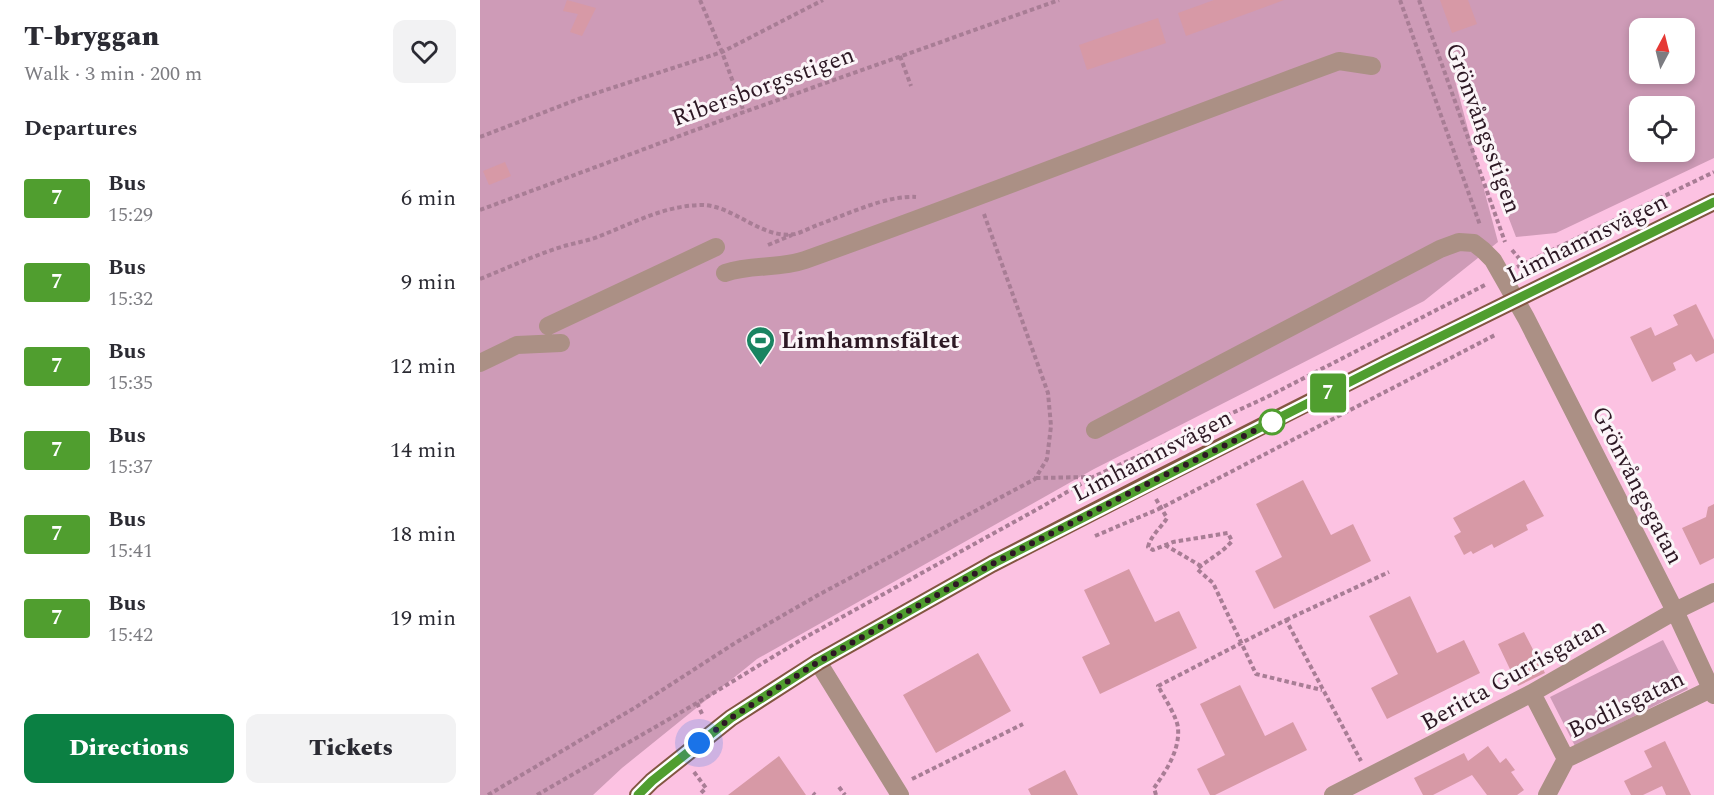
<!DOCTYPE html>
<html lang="en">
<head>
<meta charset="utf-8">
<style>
	:root { --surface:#fff; --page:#f2f2f3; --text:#2b2b33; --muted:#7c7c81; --accent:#0b8043 }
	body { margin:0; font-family:Spectral,serif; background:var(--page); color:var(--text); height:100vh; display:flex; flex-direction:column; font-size:22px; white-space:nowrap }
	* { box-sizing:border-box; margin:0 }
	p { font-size:20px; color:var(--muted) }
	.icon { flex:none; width:33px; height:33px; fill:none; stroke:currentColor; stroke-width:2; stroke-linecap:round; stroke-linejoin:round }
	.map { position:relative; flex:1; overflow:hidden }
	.side { display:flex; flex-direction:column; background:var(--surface); width:480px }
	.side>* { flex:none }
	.badge { padding:0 12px; border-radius:4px; font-size:21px; line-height:39px }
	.needle { width:39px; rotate:7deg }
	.tools { position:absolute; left:1149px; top:18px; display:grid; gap:12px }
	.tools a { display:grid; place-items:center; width:66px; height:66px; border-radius:12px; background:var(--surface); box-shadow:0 3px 9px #0003; font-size:30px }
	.you { position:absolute; width:30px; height:30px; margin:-15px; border:4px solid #fff; border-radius:50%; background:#1a73e8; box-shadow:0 0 0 9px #1a73e833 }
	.map>.badge { position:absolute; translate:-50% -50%; box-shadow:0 0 0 3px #fff }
	h2 { padding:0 24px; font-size:22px; line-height:54px }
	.round { display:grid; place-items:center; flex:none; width:63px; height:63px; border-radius:12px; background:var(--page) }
	.summary { display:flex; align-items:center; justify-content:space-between; height:102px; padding:0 24px }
	h1 { font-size:28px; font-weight:800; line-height:45px }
	.cta { display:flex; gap:12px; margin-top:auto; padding:12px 24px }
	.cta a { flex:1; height:69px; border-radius:12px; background:var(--accent); color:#fff; font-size:24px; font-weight:800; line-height:69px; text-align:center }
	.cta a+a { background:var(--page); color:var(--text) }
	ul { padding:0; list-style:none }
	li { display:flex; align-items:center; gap:18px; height:84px; padding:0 24px }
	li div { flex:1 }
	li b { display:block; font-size:22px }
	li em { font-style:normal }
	li .badge { min-width:66px; font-weight:700; text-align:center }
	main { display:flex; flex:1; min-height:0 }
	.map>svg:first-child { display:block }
	.green { fill:#ce9bb7; fill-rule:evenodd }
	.building { fill:#d799a6 }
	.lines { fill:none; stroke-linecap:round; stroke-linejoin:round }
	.path { stroke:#a87d95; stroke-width:4; stroke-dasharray:4.5 3; stroke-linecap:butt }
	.minor { stroke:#ab9085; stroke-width:18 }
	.major { stroke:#835641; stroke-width:18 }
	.line-casing { stroke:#fff; stroke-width:14 }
	.line { stroke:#509e2f; stroke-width:9 }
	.walk { stroke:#2d1824; stroke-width:6; stroke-dasharray:0 10.8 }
	.stop-dot { fill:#fff; stroke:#509e2f; stroke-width:3 }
	.labels { text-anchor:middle; stroke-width:6; stroke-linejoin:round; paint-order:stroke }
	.street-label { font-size:24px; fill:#2d1824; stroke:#fbf5f8 }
	.poi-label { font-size:24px; font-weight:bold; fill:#2d1824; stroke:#fbf5f8; text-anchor:start }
</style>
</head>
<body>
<main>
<section class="side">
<div class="summary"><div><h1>T-bryggan</h1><p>Walk · 3 min · 200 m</p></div><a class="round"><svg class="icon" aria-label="heart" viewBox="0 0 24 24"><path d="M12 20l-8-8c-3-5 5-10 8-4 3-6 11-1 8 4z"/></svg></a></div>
<h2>Departures</h2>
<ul>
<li><span class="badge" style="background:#509e2f;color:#fff">7</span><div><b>Bus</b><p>15:29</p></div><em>6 min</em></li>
<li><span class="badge" style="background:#509e2f;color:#fff">7</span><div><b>Bus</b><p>15:32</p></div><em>9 min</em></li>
<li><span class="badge" style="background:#509e2f;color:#fff">7</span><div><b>Bus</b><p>15:35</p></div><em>12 min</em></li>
<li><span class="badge" style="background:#509e2f;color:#fff">7</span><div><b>Bus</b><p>15:37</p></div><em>14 min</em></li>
<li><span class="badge" style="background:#509e2f;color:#fff">7</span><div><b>Bus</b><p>15:41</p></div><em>18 min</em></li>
<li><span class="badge" style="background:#509e2f;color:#fff">7</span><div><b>Bus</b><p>15:42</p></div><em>19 min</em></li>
</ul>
<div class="cta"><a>Directions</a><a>Tickets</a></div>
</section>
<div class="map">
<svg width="1234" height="795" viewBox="0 0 1234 795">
	<rect width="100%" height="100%" fill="#fcc2e2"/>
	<!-- green -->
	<path class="green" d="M0 0H1234V158L1076 233 1036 237 973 73 1018 242 944 301 614 469 277 659 142 768 113 795H0ZM1160 28H1204V74H1160ZM1160 106H1204V152H1160Z
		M1183 640 1208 689 1095 746 1070 697Z"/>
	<!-- building -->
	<path class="building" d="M87 0 116 8 102 36 90 32 98 14 83 11Z
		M734 0H804L706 36 698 13Z
		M960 0H988L997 24 972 33Z
		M678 18 686 43 607 70 599 45Z
		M25 162 31 176 9 185 3 171Z
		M1216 304 1234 340V353L1216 362 1211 354 1193 363 1196 370 1172 382 1150 337 1171 327 1175 336 1198 325 1193 315Z
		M823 480 851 535 873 524 891 561 794 609 775 571 802 557 776 504Z
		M1044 480 1064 516 1046 525 1048 530 1014 548 1012 544 993 554 991 551 984 555 974 536 981 532 973 518Z
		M1234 504V558L1220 565 1202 528 1226 517 1228 507Z
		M649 569 675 622 699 611 717 648 620 694 602 657 630 644 604 590Z
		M930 596 957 653 984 640 1000 673 907 719 891 688 918 674 889 616Z
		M1044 632 1065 673 1038 686 1018 644Z
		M498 653 531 711 456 753 423 695Z
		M760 685 785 736 813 722 827 750 735 795H730L717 769 745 755 720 704Z
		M1185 741 1211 795H1186L1182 786 1163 795H1151L1144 781 1172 767 1164 751Z
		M1008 746 1020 763 1026 758 1035 770 1031 772 1044 790 1037 795H1007L992 775 953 795H943L934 778 984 753 988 761Z
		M299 756 326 795H248Z
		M585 770 598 795H551L548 789Z"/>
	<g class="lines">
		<!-- path -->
		<path class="path" d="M220 0 242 52 264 112
			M920 0 1000 225
			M939 0 1025 242
			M420 56 431 86
			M0 137 101 98 242 52 343 0
			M0 210 264 112 579 0
			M288 245 312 235
			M1032 250 1043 263
			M1037 267 1234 172
			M0 279C27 268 53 256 81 247 94 243 108 241 120 236 153 223 184 206 220 205 253 204 281 240 315 234 323 232 332 227 340 224 368 214 407 195 436 197
			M556 478 611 477
			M676 499 687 518C681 528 671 535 668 547L673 550 693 542 748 533 752 541C742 553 729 559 717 569L733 583 776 674 842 690
			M615 536 681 508 1015 335
			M685 545 721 566
			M806 620 909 572
			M217 703 223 716
			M214 772 226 788 219 795
			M432 779 543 724
			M359 787 365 795
			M333 793 335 795
			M8 795 156 707 255 643 340 594 555 479 567 459 571 426 568 393 504 214
			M57 795 217 703 324 638 563 506 613 477 787 397 1005 285
			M676 795 674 788C686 771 700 750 698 728 697 717 684 697 678 686L806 620 881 761"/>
		<!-- minor -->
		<path class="minor" d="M245 273C271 264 299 269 325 260 504 196 681 126 859 61L892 66
			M68 326 236 247
			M0 363 37 345 81 343
			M615 430 960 249 979 242 994 243 1003 250 1013 260 1046 318 1195 611 1234 695
			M338 662 420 795
			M1052 693 1086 759
			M853 795 1052 693 1195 611 1234 592
			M1067 795 1086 759 1231 689"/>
		<!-- major -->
		<path class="major" d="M158 795 172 781 251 718 338 662 512 564 667 484 907 363 1234 202"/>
	</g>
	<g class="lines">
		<defs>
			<path id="line" d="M158 795 172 781 251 718 338 662 512 564 907 363 1234 202"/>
		</defs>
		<!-- line casing -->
		<use href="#line" class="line-casing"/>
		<!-- line -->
		<use href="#line" class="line"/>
		<!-- walk -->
		<path class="walk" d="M219 743 251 718 338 662 512 564 667 484 792 422"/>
	</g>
	<!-- icons -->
	<defs>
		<symbol id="stadium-pin" viewBox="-11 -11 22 30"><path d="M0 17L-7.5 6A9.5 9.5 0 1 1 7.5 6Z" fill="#198461" stroke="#fbf5f8"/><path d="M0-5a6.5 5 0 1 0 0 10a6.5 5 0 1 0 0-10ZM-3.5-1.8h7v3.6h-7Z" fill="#fff"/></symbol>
	</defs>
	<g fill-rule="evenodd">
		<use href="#stadium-pin" x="264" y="324" width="33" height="45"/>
	</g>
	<!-- markers -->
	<circle class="stop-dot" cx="792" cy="422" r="12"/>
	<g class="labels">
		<!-- street labels -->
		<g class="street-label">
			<text transform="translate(283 86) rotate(-20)" y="8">Ribersborgsstigen</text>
			<text transform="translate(1004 128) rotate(70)" y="8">Grönvångsstigen</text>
			<text transform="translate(1107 238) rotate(-26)" y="8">Limhamnsvägen</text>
			<text transform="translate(672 455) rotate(-27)" y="8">Limhamnsvägen</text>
			<text transform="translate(1158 485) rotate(63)" y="8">Grönvångsgatan</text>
			<text transform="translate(1033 674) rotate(-29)" y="8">Beritta Gurrisgatan</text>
			<text transform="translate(1146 704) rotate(-26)" y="8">Bodilsgatan</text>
		</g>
		<!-- poi labels -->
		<g class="poi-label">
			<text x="301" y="348">Limhamnsfältet</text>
		</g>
	</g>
</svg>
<div class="tools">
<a><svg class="needle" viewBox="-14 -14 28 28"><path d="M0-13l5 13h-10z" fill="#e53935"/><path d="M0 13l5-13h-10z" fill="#7c7c81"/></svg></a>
<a><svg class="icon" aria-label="locate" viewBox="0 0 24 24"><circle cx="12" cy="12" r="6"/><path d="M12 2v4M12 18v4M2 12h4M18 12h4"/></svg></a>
</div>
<div class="you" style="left:219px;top:743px"></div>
<b class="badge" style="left:848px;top:393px;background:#509e2f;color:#fff">7</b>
</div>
</main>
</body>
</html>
